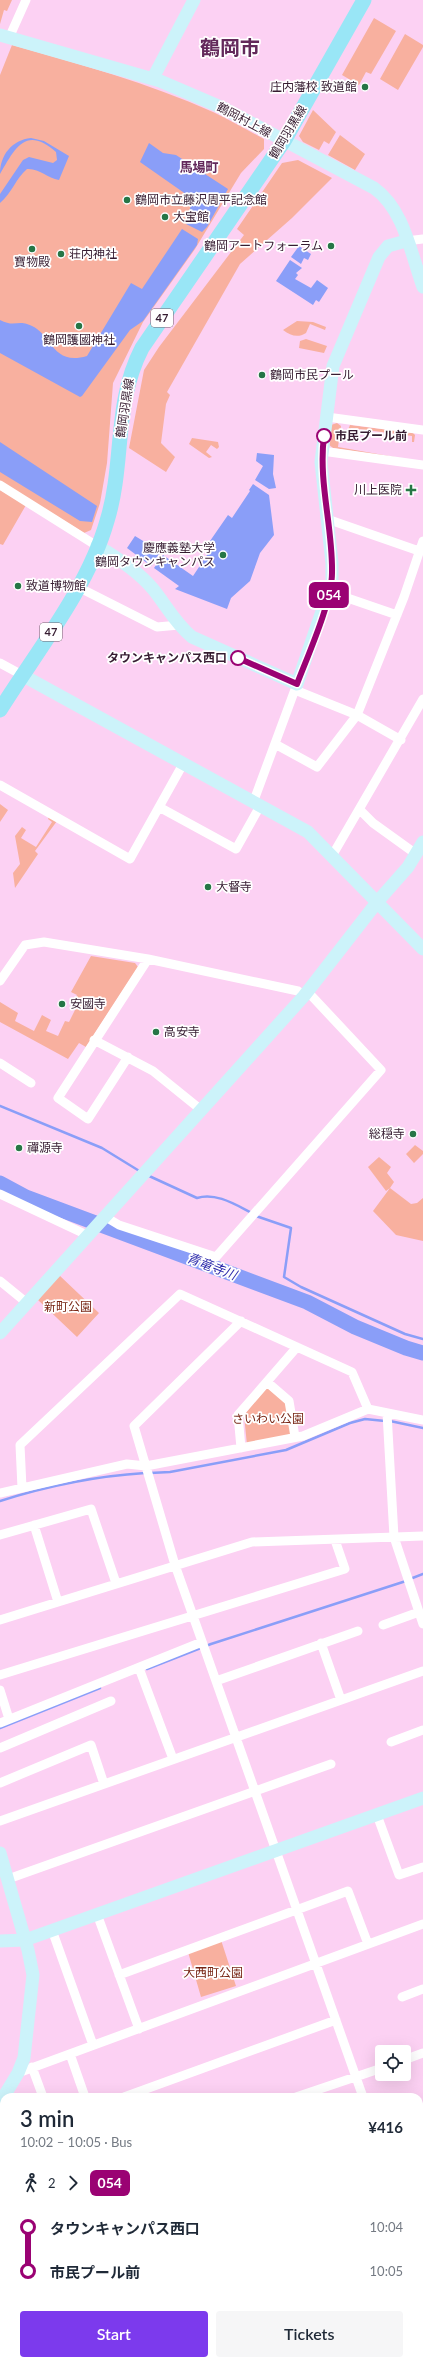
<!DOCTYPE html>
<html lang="en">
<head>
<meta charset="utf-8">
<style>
	:root { --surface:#fff; --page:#f6f6f7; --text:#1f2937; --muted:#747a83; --accent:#7c3aed }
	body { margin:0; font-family:Lato,"Noto Sans JP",sans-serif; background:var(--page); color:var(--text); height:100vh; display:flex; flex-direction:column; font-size:15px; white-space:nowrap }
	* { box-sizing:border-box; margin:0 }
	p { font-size:13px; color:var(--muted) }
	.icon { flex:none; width:22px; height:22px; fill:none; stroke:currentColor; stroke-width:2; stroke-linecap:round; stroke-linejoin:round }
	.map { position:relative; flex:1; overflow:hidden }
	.sheet { position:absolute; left:0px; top:2093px; width:423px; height:272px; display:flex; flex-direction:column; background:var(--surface); border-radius:12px 12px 0 0; box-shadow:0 4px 16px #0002 }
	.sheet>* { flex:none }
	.badge { padding:0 8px; border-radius:6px; font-size:14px; line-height:26px }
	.tools { position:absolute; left:375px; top:2045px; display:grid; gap:8px }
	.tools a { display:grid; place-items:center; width:36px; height:36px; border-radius:4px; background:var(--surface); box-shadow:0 4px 16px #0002; font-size:20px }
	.map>.badge { position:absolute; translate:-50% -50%; box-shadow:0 0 0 2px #fff }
	.legs { display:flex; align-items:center; gap:6px; height:44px; padding:0 20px; font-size:13px }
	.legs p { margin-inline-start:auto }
	.summary { display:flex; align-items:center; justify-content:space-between; height:68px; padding:0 20px }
	h1 { font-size:22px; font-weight:600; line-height:30px }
	.primary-button { display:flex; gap:8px; margin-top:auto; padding:8px 20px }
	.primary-button a { flex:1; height:46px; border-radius:4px; background:var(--accent); color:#fff; font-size:16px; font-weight:600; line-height:46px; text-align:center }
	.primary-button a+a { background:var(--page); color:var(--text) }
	ul { padding:0 20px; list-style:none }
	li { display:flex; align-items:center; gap:14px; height:44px; font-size:15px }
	li i { display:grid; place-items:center; width:6px; height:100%; margin:0 5px; background:currentColor }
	li i::after { content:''; width:10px; height:10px; margin:-5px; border:3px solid; border-radius:50%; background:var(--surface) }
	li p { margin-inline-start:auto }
	li:first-child i { background:linear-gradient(#0000 50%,currentColor 0) }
	li:last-child i { background:linear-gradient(currentColor 50%,#0000 0) }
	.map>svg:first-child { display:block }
	.green { fill:#f8b09f }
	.water { fill:#8a9ef8 }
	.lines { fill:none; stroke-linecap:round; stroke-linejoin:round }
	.stream { stroke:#8a9ef8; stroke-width:2.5 }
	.river { stroke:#8a9ef8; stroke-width:15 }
	.street { stroke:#fff; stroke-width:9 }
	.secondary { stroke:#ccf3fa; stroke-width:13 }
	.primary { stroke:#99e6f6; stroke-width:15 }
	.line-1-casing { stroke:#fff; stroke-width:9 }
	.line-1 { stroke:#9a0273; stroke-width:6 }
	.poi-dot { fill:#267646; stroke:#fff; stroke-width:1.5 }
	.stop-1-dot { fill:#fff; stroke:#9a0273; stroke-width:2 }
	.labels { text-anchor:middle; stroke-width:3.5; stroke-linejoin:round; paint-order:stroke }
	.shield { fill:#fff; stroke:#72606f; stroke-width:1 }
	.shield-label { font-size:11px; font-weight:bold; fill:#361c31 }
	.poi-label { font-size:12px; fill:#361c31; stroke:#fff; text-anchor:start }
	.street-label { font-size:12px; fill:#361c31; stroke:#fff }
	.stop-label { font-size:12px; font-weight:bold; fill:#361c31; stroke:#fff; text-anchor:start }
	.park-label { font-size:12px; fill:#782615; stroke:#fff }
	.neighbourhood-label { font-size:13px; font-weight:bold; fill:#63295b; stroke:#fff }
	.water-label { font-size:13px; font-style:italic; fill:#2c2aab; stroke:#fff }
	.town-label { font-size:20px; font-weight:bold; fill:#63295b; stroke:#fff }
</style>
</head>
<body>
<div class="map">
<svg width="423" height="2365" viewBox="0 0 423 2365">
	<rect width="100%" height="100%" fill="#fcd1f3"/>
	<!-- green -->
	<path class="green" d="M0 0H12L7 11 4 10 0 24Z
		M374 18 396 31 371 74 366 72 359 85 342 75Z
		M405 34 423 45V47L398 90 380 79Z
		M12 45C80 64 148 83 213 112 230 120 247 130 264 139V149L241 173 195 249 143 322 113 383 107 463 100 503 91 530 84 533 0 481V75Z
		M313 110 336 132 329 144 324 141 319 150 303 142 299 136Z
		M340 135 365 154 355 170 328 155Z
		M298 160 332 178 292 218 240 264 167 392 170 395 166 404 161 443 175 457 166 472 129 448 144 370 159 347 244 235 237 229 282 163Z
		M297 321 313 322 326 327 325 330 310 324 306 333C298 338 291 336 283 330Z
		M306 339 327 346 324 353 299 348 300 341Z
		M337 423 341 426 338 447 423 462 333 448 328 444 331 425Z
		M350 425 413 433 415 435 414 442H412V436L351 428 349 434 347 432Z
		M192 438 218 442 219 447 217 449 211 445 206 452 212 457 209 458 189 444Z
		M0 490 26 505 3 545 0 544Z
		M0 804 8 810 0 822Z
		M49 817 57 821 35 851 38 854 15 888 13 873 20 864 15 836 22 827 26 830 21 838 36 847 52 822 48 819Z
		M91 956 135 963 138 967 86 1047 79 1043 68 1059 0 1022V1002L18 1013 15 1021 34 1031 42 1015 51 1020 46 1031 58 1036 65 1021 69 1022 79 1002 74 1000 77 995 71 992Z
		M415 1145 423 1151V1154L414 1163 406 1154Z
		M379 1157 391 1167 387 1173 394 1182 390 1188 411 1204 417 1203 423 1198V1241L396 1235 373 1211 390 1188 386 1191 368 1167Z
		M59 1275 99 1313 77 1337 38 1300Z
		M267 1387 286 1403 292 1434 247 1445 244 1415Z
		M221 1940 236 1986 201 1997 188 1952Z"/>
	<!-- water -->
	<path class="water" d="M31 138 44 141 69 156 59 180C47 178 39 168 27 169 16 178 12 193 0 203V194L23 160 29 157 53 163 57 160 56 152C25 125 15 149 0 174 0 155 12 140 31 138Z
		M149 143 163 153 176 155 228 189 207 227 202 232 186 224 192 201 190 197 140 162Z
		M182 229 198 239 197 245 143 321 130 330 82 396 80 397 0 353V320C13 327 17 321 27 324 53 331 50 367 87 356L131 283 142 289Z
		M299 246 311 254 308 260 304 258 301 264 291 257Z
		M290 260 302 268 296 273 298 275 295 279 311 288 317 280 328 288 319 302 316 300 313 305 276 281Z
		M0 442 97 506 92 522 80 521 0 472Z
		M257 453 274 455 273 474 276 488 269 489 255 480 263 466 256 461Z
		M253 484 269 495 274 535 260 553 250 581 231 598 227 609 175 589 179 586 154 568 163 555 193 576 211 549 210 547 212 543 210 541 228 515 232 518 250 491 249 490Z
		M135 536 153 547 156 543 163 548 151 566 127 548Z"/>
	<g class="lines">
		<!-- stream -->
		<path class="stream" d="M0 1106 102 1148 141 1172
			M147 1175 197 1198C216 1192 236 1205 252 1213
			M256 1216 291 1228 284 1277 301 1287 405 1334 423 1339
			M390 1421 423 1428
			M150 1473 170 1472 286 1450 350 1423 365 1419 385 1421
			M0 1501C47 1486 97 1476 145 1473
			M410 1579 423 1574
			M147 1669 211 1644 406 1581
			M0 1728 100 1688
			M419 2281 423 2280"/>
		<!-- river -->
		<path class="river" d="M0 1183 26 1197 307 1302 355 1327 406 1348 423 1353"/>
		<!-- street -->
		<path class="street" d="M9 38 26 0
			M406 241 423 239
			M327 417 423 430
			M322 451 423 465
			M0 485 97 546
			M327 519 419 551
			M78 587 157 627 179 625
			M330 592 397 615
			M0 663 22 675
			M295 690 357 715 401 740
			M275 744 317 767 357 715 404 597 423 541
			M0 785 130 859 183 764
			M253 803 297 684
			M159 807 236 849 260 806
			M360 810 373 823 416 854
			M332 856 423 699
			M0 981 25 945 44 942 148 959 298 991 304 996
			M94 1040 153 1071 200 1109
			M128 1057 88 1119 58 1098 148 959
			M0 1063 31 1083
			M0 1194 87 1235
			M104 1216 119 1225 216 1257 381 1070 308 992
			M0 1281 27 1303
			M241 1321 134 1426 175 1565 363 2097
			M267 1382 289 1401 295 1437
			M387 1413 394 1537 423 1624
			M241 1448 238 1415 297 1347
			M22 1488 20 1445 180 1294 352 1372 368 1409
			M0 1493 127 1464 146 1466 303 1436 368 1409 423 1420
			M34 1525 58 1602
			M0 1535 91 1509 116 1583
			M0 1620 252 1542 423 1536
			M383 1625 419 1612
			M321 1643 341 1700
			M139 1668 173 1759
			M0 1675 345 1569 335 1540
			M216 1681 358 1631
			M0 1690 9 1719
			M0 1723 202 1642
			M391 1742 423 1730
			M0 1748 111 1701
			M0 1783 91 1745 104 1784
			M377 1815 399 1875 423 1867
			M0 1821 423 1671
			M8 1879 331 1764
			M97 1914 139 2029
			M52 1930 93 2045
			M119 1975 348 1891 368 1944
			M402 1997 423 1989
			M70 2054 85 2097
			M404 2060 423 2053
			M32 2067 43 2097
			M18 2073 423 1924
			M124 2097 336 2020
			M296 2097 382 2068
			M419 2122 423 2120
			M419 2182 423 2181
			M0 2203 4 2201
			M174 2361 178 2365
			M236 2361 241 2365
			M111 2365 115 2361
			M270 2365 274 2361"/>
		<!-- secondary -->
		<path class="secondary" d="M0 35 160 81 223 108 374 188C404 209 411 254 423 287
			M153 78 194 0
			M97 546C118 558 138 571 153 589 166 605 175 623 192 637L297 684 332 582V563L321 462 333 366 379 257 388 246 406 241
			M22 675 308 832 423 949
			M0 1333 304 996 378 901 408 867 423 842
			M0 1853 28 1950 33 1975 24 2058 18 2073 0 2103
			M0 1941 25 1940 423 1798
			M0 2276 4 2286
			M26 2361 27 2365"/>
		<!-- primary -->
		<path class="primary" d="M0 710C37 651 88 588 107 521 125 463 113 404 142 348L284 141 364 0"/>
	</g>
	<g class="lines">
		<defs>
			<path id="line-1" d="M238 658 297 684C308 655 332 602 332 573 333 527 318 483 324 436"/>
		</defs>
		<!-- line-1 casing -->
		<use href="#line-1" class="line-1-casing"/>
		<!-- line-1 -->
		<use href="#line-1" class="line-1"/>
	</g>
	<!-- markers -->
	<g class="poi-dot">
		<circle cx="365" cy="87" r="4"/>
		<circle cx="127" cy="200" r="4"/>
		<circle cx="165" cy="217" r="4"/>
		<circle cx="331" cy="246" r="4"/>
		<circle cx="32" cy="249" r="4"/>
		<circle cx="61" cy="254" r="4"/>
		<circle cx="79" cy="326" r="4"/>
		<circle cx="262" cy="375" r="4"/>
		<path d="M409 484h4v4h4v4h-4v4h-4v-4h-4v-4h4z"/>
		<circle cx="223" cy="555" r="4"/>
		<circle cx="18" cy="586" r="4"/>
		<circle cx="208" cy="887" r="4"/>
		<circle cx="62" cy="1004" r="4"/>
		<circle cx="156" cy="1032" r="4"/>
		<circle cx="413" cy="1134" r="4"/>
		<circle cx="19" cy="1148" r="4"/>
	</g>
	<g class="stop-1-dot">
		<circle cx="324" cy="436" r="7"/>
		<circle cx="238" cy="658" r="7"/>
	</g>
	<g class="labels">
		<!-- shield labels -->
		<g class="shield">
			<rect x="151" y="309" width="22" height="18" rx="3"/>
			<rect x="40" y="623" width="22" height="18" rx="3"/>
		</g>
		<g class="shield-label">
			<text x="162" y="322">47</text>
			<text x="51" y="636">47</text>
		</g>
		<!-- poi labels -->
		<g class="poi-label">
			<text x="357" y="91" text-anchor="end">庄内藩校 致道館</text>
			<text x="135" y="204">鶴岡市立藤沢周平記念館</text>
			<text x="173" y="221">大宝館</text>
			<text x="323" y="250" text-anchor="end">鶴岡アートフォーラム</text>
			<text x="69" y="258">荘内神社</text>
			<text x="32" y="266" text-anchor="middle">寶物殿</text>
			<text x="79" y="344" text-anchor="middle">鶴岡護國神社</text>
			<text x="270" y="379">鶴岡市民プール</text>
			<text x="402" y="494" text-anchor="end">川上医院</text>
			<text x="215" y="552" text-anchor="end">慶應義塾大学<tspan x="215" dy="14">鶴岡タウンキャンパス</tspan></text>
			<text x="26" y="590">致道博物館</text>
			<text x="216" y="891">大督寺</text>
			<text x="70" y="1008">安國寺</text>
			<text x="164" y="1036">高安寺</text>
			<text x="405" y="1138" text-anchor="end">総穏寺</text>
			<text x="27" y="1152">禪源寺</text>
		</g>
		<!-- street labels -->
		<g class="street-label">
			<text transform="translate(244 120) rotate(28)" y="4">鶴岡村上線</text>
			<text transform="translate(288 132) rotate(-59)" y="4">鶴岡羽黒線</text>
			<text transform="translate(125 408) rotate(-81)" y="4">鶴岡羽黒線</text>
		</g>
		<!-- stop labels -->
		<g class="stop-label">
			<text x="335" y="440">市民プール前</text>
			<text x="227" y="662" text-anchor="end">タウンキャンパス西口</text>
		</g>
		<!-- park labels -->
		<g class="park-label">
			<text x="68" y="1311">新町公園</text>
			<text x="268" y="1423">さいわい公園</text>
			<text x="213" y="1977">大西町公園</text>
		</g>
		<!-- neighbourhood labels -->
		<g class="neighbourhood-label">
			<text x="199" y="172">馬場町</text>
		</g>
		<!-- water labels -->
		<g class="water-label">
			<text transform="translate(212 1266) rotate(21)" y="5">青竜寺川</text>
		</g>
		<!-- town labels -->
		<g class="town-label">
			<text x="230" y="55">鶴岡市</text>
		</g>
	</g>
</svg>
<div class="tools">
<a><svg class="icon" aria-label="locate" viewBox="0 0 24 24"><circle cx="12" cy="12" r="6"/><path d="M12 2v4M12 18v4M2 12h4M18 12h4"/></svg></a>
</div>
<b class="badge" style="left:329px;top:595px;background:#9a0273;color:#fff">054</b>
<section class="sheet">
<div class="summary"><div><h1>3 min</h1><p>10:02 – 10:05 · Bus</p></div><b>¥416</b></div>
<div class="legs"><svg class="icon" aria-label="walk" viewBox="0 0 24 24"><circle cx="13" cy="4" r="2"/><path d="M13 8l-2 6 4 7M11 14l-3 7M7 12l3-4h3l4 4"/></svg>2<svg class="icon" aria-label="forward" viewBox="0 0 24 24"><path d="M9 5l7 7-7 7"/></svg><b class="badge" style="background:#9a0273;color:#fff">054</b></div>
<ul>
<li><i style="color:#9a0273"></i><b>タウンキャンパス西口</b><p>10:04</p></li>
<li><i style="color:#9a0273"></i><b>市民プール前</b><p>10:05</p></li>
</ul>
<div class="primary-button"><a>Start</a><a>Tickets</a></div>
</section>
</div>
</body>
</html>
